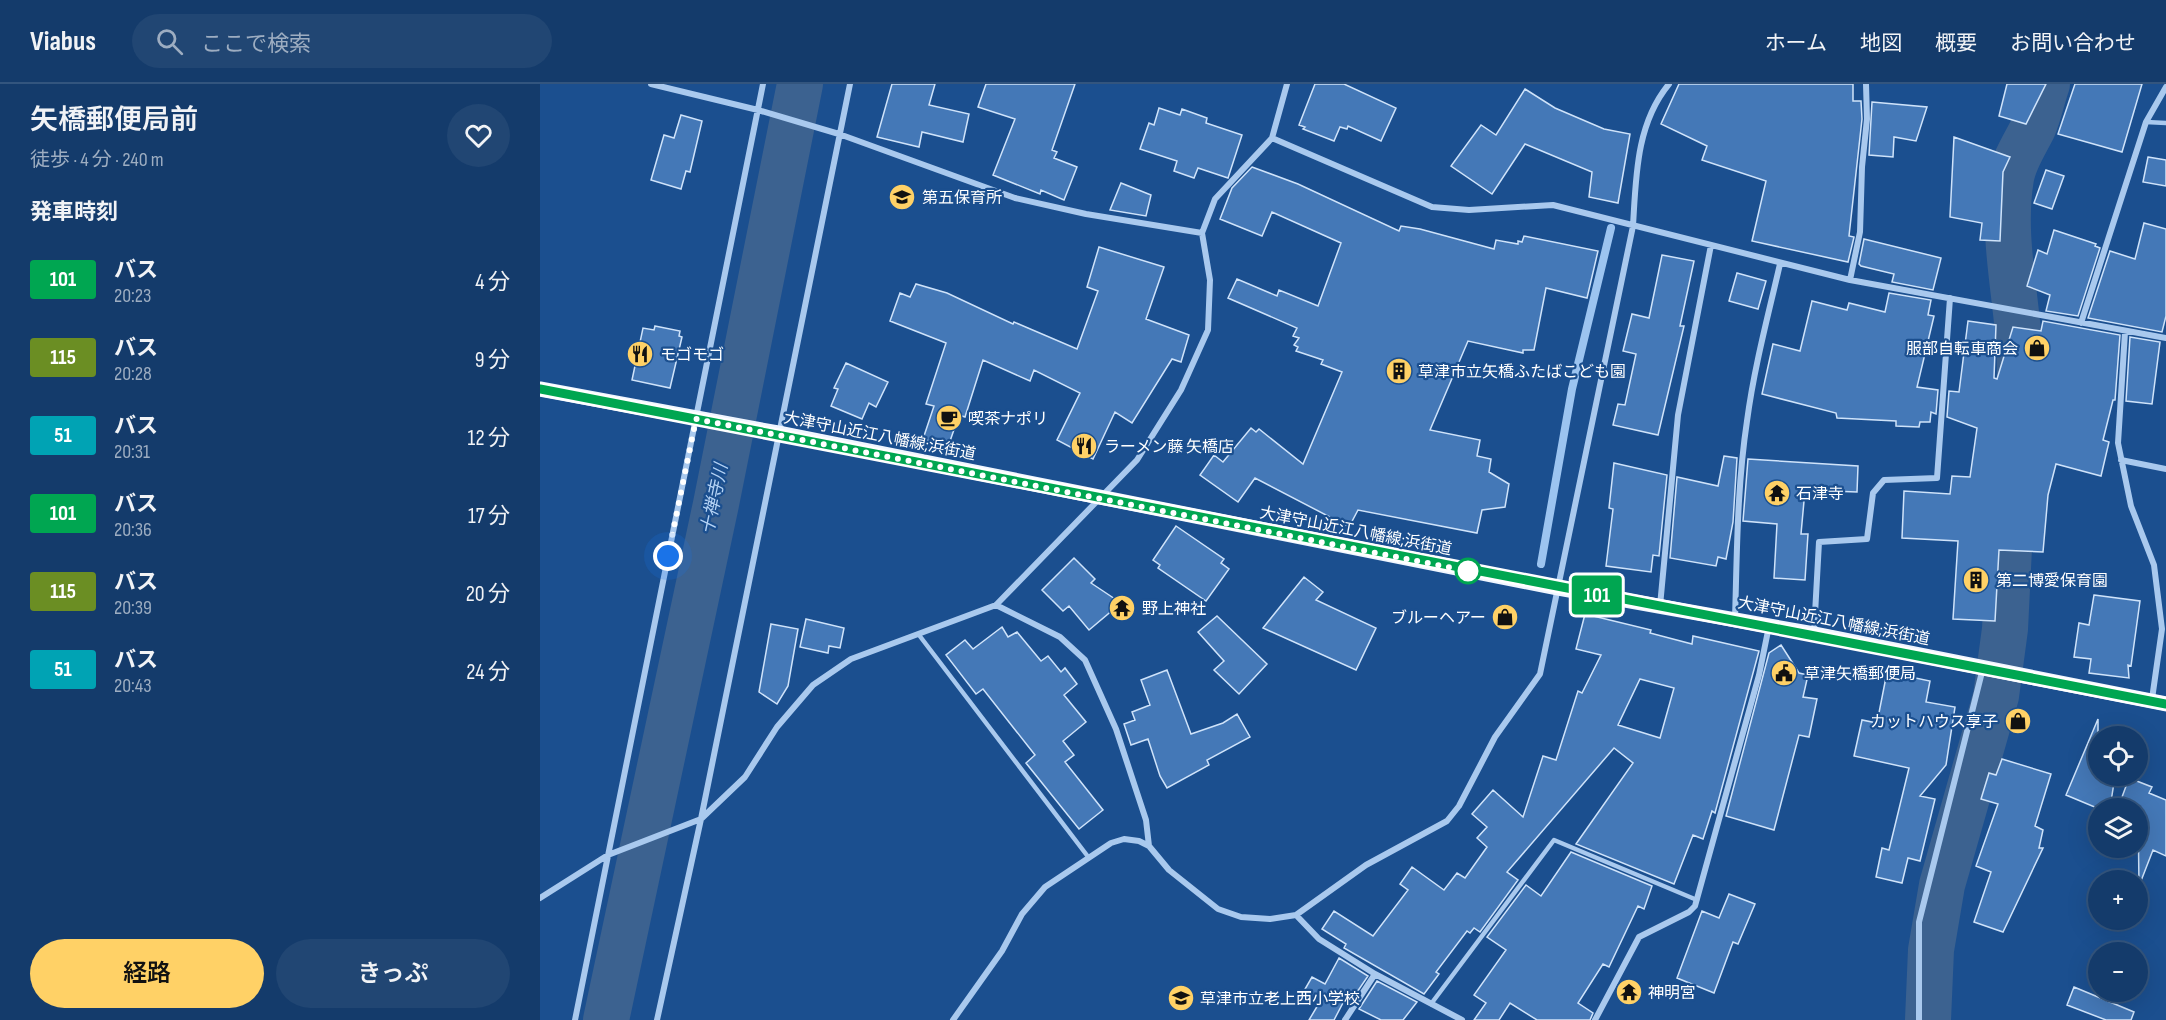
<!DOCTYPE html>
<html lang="ja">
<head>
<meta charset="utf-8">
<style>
	:root { --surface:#143b6b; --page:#214673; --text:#f1f3f6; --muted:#9dadc1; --line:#33557e; --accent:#ffd166 }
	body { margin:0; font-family:"Sofia Sans Condensed","Noto Sans JP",sans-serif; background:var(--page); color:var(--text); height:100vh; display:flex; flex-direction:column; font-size:22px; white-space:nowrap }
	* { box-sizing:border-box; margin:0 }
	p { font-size:20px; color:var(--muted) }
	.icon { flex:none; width:33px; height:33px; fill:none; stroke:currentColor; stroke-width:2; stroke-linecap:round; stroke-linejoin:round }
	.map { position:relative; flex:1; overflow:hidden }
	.panel { display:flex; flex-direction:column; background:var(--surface); width:540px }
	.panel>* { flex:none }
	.badge { padding:0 12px; border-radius:4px; font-size:21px; line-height:39px }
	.fabs { position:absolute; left:1548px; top:642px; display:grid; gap:12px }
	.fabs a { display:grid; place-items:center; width:60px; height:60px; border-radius:50%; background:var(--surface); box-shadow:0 6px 24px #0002,0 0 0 2px var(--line); font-size:30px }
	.you { position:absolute; width:30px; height:30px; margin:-15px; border:4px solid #fff; border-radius:50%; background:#1a73e8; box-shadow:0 0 0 9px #1a73e833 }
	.map>.badge { position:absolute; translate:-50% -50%; box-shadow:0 0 0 3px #fff }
	h2 { padding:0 30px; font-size:22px; line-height:54px }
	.round { display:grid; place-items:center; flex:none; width:63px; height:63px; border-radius:32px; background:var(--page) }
	.headline { display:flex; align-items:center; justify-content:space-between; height:102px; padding:0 30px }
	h1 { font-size:28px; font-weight:600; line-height:45px }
	.cta { display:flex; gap:12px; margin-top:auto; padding:12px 30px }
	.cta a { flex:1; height:69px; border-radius:36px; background:var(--accent); color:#111; font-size:24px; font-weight:600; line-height:69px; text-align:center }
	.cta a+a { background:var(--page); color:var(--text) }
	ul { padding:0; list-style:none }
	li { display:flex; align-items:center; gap:18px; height:78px; padding:0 30px }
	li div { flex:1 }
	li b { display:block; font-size:22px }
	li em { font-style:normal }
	li .badge { min-width:66px; font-weight:700; text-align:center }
	header { display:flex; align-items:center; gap:36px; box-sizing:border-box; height:84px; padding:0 30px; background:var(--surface); border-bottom:2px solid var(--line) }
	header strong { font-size:28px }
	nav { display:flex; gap:33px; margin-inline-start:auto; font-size:21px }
	.search { width:420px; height:54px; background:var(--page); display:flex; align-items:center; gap:15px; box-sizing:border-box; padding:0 21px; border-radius:33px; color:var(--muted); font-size:22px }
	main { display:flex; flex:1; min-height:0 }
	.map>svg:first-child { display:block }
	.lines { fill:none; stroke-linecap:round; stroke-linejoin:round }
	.stream { stroke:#9cc4f0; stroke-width:8 }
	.river { stroke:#3c6290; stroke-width:46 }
	.building { fill:#4478b7; stroke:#cfe3fa; stroke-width:1.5; fill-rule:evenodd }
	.service { stroke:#a9c9ee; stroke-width:4.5 }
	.minor { stroke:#a9c9ee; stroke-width:6 }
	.primary { stroke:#f0f6ff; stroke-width:15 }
	.line-casing { stroke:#fff; stroke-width:14 }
	.line { stroke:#00a651; stroke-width:9 }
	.walk { stroke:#fff; stroke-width:6; stroke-dasharray:0 10.8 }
	.stop-dot { fill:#fff; stroke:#00a651; stroke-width:3 }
	.labels { text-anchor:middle; stroke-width:4.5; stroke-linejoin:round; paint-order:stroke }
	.poi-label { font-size:16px; fill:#fff; stroke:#1b4f8f; text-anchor:start }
	.street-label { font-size:16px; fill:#fff; stroke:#1b4f8f }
	.water-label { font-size:18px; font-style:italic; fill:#b5d3f5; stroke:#1b4f8f }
</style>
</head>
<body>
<header>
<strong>Viabus</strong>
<div class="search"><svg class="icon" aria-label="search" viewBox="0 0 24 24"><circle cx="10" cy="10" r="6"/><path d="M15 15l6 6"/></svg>ここで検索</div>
<nav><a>ホーム</a><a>地図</a><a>概要</a><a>お問い合わせ</a></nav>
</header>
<main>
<section class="panel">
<div class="headline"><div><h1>矢橋郵便局前</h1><p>徒歩 · 4 分 · 240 m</p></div><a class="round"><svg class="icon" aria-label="heart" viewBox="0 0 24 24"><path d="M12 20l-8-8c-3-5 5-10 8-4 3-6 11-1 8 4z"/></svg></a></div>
<h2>発車時刻</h2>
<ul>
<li><span class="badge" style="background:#00a651;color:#fff">101</span><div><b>バス</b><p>20:23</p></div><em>4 分</em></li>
<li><span class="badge" style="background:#6b8e23;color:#fff">115</span><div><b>バス</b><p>20:28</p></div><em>9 分</em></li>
<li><span class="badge" style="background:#00a3b4;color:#fff">51</span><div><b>バス</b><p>20:31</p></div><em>12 分</em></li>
<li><span class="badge" style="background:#00a651;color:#fff">101</span><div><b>バス</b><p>20:36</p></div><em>17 分</em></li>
<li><span class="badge" style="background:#6b8e23;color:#fff">115</span><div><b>バス</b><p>20:39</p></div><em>20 分</em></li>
<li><span class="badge" style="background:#00a3b4;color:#fff">51</span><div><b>バス</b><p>20:43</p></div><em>24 分</em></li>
</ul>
<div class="cta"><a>経路</a><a>きっぷ</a></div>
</section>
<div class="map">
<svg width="1626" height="936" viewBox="0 0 1626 936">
	<rect width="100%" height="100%" fill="#1b4f8f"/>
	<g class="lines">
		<!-- stream -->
		<path class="stream" d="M1001 480 1032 305 1071 144"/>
		<!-- river -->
		<path class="river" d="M1479 309C1485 236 1459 166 1471 94 1474 76 1485 60 1493 44 1499 30 1502 14 1507 0
			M66 936 176 420 260 0
			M1388 936 1391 866 1402 801 1456 612 1465 545 1472 403"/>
	</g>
	<!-- building -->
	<path class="building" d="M352 0H395L389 21 429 30 423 58 382 48 379 63 337 53Z
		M446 0H535L512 66 517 68 514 74 537 83 524 116 501 106 500 110 453 91 475 35 438 23Z
		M775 0H804L856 24 841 57 808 42 807 45 800 43 794 57 763 45 765 43 759 41Z
		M1139 0H1313V17H1321L1322 35 1309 152 1314 153 1308 178 1212 157 1226 97 1162 76 1167 62 1121 40Z
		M1467 0H1506L1486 40 1459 32Z
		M1535 0H1602L1582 68 1518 50Z
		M985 5 1015 24 1064 45 1090 50 1078 119 1049 113 1052 88 985 60 952 110 911 82 941 41 956 51Z
		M1332 18 1387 23 1376 57 1354 53 1353 73 1329 71Z
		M619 24 640 31 642 25 667 34 666 39 702 51 688 94 658 84 654 94 634 87 637 77 600 65 609 39 614 41Z
		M141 31 162 37 150 88 146 87 141 105 111 96 124 51 134 54Z
		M1414 53 1470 73 1463 88 1460 157 1440 156 1442 139 1410 133Z
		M1608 73 1626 76V102L1603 98Z
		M712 83 758 100 859 147 861 142 880 145 954 165 956 156 978 160V157L982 158 984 152 1058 167 1047 214 1006 204 994 266H983V269L928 257 890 346 940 356 937 372 951 375 949 388 969 400 965 423 942 426 937 449 818 426 809 443 715 394 698 418 660 391 674 371 683 378 711 344 716 348 719 345 763 380 802 288 781 280 783 276 756 267 758 263 754 261 759 254 753 252 757 244 688 214 697 195 737 212 739 206 778 222 801 159 732 128 722 152 680 135 692 104Z
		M1506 86 1524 92 1512 125 1494 119Z
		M581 99 611 111 606 132 570 126Z
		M1604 139 1626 145V232L1622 248 1548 234 1570 167 1595 175Z
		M1514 146 1556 160 1555 162 1560 164 1538 232 1506 227 1510 211 1487 202 1498 166 1507 170Z
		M1324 155 1401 174 1393 206 1352 198 1354 190 1321 182 1319 180Z
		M559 163 624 183 606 235 649 251 641 278 632 275 592 339 575 328 553 375 517 356 540 309 494 286 490 297 443 276 425 333 419 331 408 363 383 355 394 322 386 320 406 259 350 237 360 209 370 213 376 200 407 209 473 240 474 238 537 265 558 207 547 203Z
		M1122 171 1154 177 1140 242H1144L1118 351 1073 341 1078 320 1085 321 1096 270 1083 267 1092 230 1109 234Z
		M1197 189 1226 197 1218 225 1189 217Z
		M1349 209 1391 216 1388 231 1394 232 1377 303 1398 306 1396 330 1391 328 1390 338H1380L1379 343 1356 342V337L1297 334 1296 329 1222 310 1233 260 1260 267 1272 217 1307 226 1309 219 1345 228Z
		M1428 237 1456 241 1454 294 1457 295 1473 243 1501 247 1503 237 1580 251 1575 316H1573L1563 356 1569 358 1561 392 1516 380 1508 411 1503 468 1459 466 1455 537 1413 535 1418 457 1362 454 1364 407 1410 410 1412 392 1430 393 1437 344 1407 333 1409 307 1419 308Z
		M115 242 140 247 139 252 142 253 130 304 92 296 103 244 114 246Z
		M1590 253 1620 258 1612 320 1586 317Z
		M306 279 348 298 336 323 329 319 322 335 291 322 298 305 294 304Z
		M1184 372 1197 374 1193 438 1186 475 1178 473 1176 482 1130 474 1137 393 1178 402Z
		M1208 375 1318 382 1317 408 1265 406 1261 450H1268L1265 496 1234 494 1237 440 1203 437Z
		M1074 379 1127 391 1119 472 1113 471 1111 488 1066 482 1073 425 1069 424Z
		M636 442 684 475 681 479 689 485 666 517 618 484 620 481 613 476Z
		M534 474 555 495 551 499 581 519 549 546 529 522 523 527 502 506Z
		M764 493 783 508 776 516 836 544 816 586 723 544Z
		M1554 511 1600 517 1591 582 1588 581 1589 594 1549 589 1551 575 1534 573 1539 539 1549 541Z
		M1045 530 1111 546 1110 549 1152 560 1153 552 1219 567 1175 729 1172 727 1163 755 1153 751 1134 800 1036 760 1093 679 1074 664 967 788 978 796 940 848 934 844 930 849 927 847 896 888 899 890 884 910 804 864 806 860 782 845 794 827 833 852 868 806 860 800 872 783 904 806 917 789 925 794 947 763 937 754 947 743 932 730 953 706 983 733 1003 672 1016 676 1038 607 1042 609 1061 571 1036 565ZM1100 595 1134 604 1120 654 1078 641Z
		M677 532 727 580 699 610 674 586 684 577 658 548Z
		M266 535 304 544 300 564 289 562 288 569 260 563Z
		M231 540 258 545 248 602 237 620 219 608Z
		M462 543 468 553 477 548 501 577 508 572 521 588 525 584 537 600 524 611 546 638 523 657 534 671 525 678 563 726 539 745 486 679 495 671 443 605 436 610 406 571 425 556 433 565Z
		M1241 561 1259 589 1268 591 1263 613 1277 615 1269 653 1259 651 1234 746 1186 732 1229 569Z
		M627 586 651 650 683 639 697 630 710 653 667 676 669 681 627 704 620 692 608 655 591 661 584 640 595 636 592 628 610 621 601 596Z
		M1347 588 1390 597 1386 618 1415 623 1406 681 1380 712 1395 715 1380 777 1368 774 1362 799 1336 793 1342 764 1349 766 1369 684 1314 672 1322 636 1337 639Z
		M1558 635V692H1575L1570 724H1557L1526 711Z
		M1462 675 1511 690 1495 742 1503 746 1499 764H1503L1463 848 1434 838 1451 788 1436 782 1458 720 1441 715 1449 689 1456 691Z
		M1589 694 1612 703 1609 709 1626 716V772L1613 766 1599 802 1598 724H1578Z
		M1031 768 1112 802 1104 825 1098 822 1069 883 1063 880 1038 919 1053 929 1050 936H997L970 919 959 936H934L946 919 934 911 966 866 947 853 986 801 1001 812Z
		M1189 810 1215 820 1198 860 1193 858 1174 909 1137 894 1162 827 1179 834Z
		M799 874 828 892 809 920 804 917 794 936H769L778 921 761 912 772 893 785 900Z
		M837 897 877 918 863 936H841L819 925Z
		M1534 903 1594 928 1591 936H1566L1527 921Z"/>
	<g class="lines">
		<!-- service -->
		<path class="service" d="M1606 38 1626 39
			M379 551 549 774
			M891 920 1014 756 1157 816"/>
		<!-- minor -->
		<path class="minor" d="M111 0 218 26 299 50 475 114 546 130 662 149
			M732 54 892 123 929 126 1013 121 1310 196 1626 254
			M1310 196 1320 148 1322 83 1327 35 1326 0
			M1541 239 1606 38 1626 3
			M1585 248 1578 359 1591 422 1614 481 1622 545 1612 615
			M1581 376 1626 385
			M456 521 520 553 545 576 576 645 606 736 609 762
			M1120 522 1138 331 1171 161
			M1195 535C1197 469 1197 403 1207 337 1214 284 1228 232 1240 180
			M1274 548 1279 458 1327 455 1333 409 1344 396 1397 394 1410 214
			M0 814 68 771 161 735 205 693 237 643 273 601 311 575 456 521 597 376 641 306 668 246 670 196 662 149 675 115 732 54 747 0
			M756 831 779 855 835 890 922 936
			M35 936 223 0
			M117 936 161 735 310 0
			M413 936 462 867 482 830 505 803 571 759 584 755 599 757 609 762 629 786 678 825 701 833 730 835 756 831 826 781 907 737 919 722 955 653 1000 590 1093 142C1096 93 1096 40 1129 0
			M805 936 835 890
			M1055 936 1099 853 1149 828 1155 822 1219 591 1229 542
			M1379 936V838L1443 584"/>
		<!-- primary -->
		<path class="primary" d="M0 305 238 349 1017 504 1274 550 1626 620"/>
	</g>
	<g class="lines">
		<defs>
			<path id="line" d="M0 305 1626 620"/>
		</defs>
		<!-- line casing -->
		<use href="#line" class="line-casing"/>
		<!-- line -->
		<use href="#line" class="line"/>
		<!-- walk -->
		<path class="walk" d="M128 472 156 335 928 487"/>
	</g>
	<!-- icons -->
	<defs>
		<symbol id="school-disc" viewBox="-11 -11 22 22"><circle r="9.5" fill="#ffd166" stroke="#1b4f8f"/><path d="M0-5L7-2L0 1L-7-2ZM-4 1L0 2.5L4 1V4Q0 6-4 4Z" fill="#111"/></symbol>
		<symbol id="shop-disc" viewBox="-11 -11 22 22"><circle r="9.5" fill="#ffd166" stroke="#1b4f8f"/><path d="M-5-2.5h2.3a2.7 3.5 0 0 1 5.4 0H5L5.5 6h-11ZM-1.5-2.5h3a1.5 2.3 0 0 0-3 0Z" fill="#111"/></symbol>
		<symbol id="restaurant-disc" viewBox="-11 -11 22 22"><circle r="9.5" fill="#ffd166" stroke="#1b4f8f"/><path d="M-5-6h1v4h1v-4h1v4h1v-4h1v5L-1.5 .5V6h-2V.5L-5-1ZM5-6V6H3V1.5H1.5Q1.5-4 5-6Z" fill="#111"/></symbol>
		<symbol id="building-disc" viewBox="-11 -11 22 22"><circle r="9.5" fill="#ffd166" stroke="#1b4f8f"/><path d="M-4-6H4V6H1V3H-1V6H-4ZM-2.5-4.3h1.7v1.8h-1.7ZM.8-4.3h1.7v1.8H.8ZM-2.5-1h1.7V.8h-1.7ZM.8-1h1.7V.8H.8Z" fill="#111"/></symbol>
		<symbol id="cafe-disc" viewBox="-11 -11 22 22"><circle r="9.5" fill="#ffd166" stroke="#1b4f8f"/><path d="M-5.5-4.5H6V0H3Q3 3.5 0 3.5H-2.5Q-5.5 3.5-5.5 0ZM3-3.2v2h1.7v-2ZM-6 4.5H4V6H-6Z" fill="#111"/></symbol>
		<symbol id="temple-disc" viewBox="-11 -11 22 22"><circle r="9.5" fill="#ffd166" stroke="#1b4f8f"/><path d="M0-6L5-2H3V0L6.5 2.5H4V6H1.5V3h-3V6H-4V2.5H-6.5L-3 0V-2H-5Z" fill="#111"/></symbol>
		<symbol id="civic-disc" viewBox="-11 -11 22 22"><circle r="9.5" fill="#ffd166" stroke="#1b4f8f"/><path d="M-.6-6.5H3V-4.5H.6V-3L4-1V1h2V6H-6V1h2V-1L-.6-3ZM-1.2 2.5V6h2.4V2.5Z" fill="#111"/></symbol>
	</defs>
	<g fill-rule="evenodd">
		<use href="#school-disc" x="347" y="98" width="30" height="30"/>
		<use href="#shop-disc" x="1482" y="249" width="30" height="30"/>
		<use href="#restaurant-disc" x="85" y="255" width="30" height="30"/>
		<use href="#building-disc" x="844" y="272" width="30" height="30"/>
		<use href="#cafe-disc" x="394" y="319" width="30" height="30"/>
		<use href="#restaurant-disc" x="529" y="347" width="30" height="30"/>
		<use href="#temple-disc" x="1222" y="394" width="30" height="30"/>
		<use href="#building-disc" x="1421" y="481" width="30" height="30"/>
		<use href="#temple-disc" x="567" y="509" width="30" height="30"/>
		<use href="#shop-disc" x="950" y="518" width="30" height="30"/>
		<use href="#civic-disc" x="1229" y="574" width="30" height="30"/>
		<use href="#shop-disc" x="1463" y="622" width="30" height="30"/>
		<use href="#temple-disc" x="1074" y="893" width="30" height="30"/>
		<use href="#school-disc" x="626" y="899" width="30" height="30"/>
	</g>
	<!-- markers -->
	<circle class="stop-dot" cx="928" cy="487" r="12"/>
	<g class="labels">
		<!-- poi labels -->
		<g class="poi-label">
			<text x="382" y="119">第五保育所</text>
			<text x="1478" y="270" text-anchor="end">服部自転車商会</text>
			<text x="120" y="276">モゴモゴ</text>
			<text x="878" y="293">草津市立矢橋ふたばこども園</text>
			<text x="428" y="340">喫茶ナポリ</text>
			<text x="564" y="368">ラーメン藤 矢橋店</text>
			<text x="1256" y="415">石津寺</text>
			<text x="1456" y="502">第二博愛保育園</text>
			<text x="602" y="530">野上神社</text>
			<text x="946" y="539" text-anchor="end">ブルーヘアー</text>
			<text x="1264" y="595">草津矢橋郵便局</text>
			<text x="1458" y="643" text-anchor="end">カットハウス享子</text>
			<text x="1108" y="914">神明宮</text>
			<text x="660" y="920">草津市立老上西小学校</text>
		</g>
		<!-- street labels -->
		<g class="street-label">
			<text transform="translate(340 351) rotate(11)" y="6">大津守山近江八幡線;浜街道</text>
			<text transform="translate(816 446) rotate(11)" y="6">大津守山近江八幡線;浜街道</text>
			<text transform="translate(1294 536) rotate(11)" y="6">大津守山近江八幡線;浜街道</text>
		</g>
		<!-- water labels -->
		<g class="water-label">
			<text transform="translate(174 415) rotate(-78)" y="6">十禅寺川</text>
		</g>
	</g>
</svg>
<div class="fabs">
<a><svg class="icon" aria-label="locate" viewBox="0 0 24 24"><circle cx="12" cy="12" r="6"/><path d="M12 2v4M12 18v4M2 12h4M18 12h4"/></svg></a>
<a><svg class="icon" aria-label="layers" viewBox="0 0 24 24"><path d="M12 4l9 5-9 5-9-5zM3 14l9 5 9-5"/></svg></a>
<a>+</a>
<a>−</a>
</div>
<div class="you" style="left:128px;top:472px"></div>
<b class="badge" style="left:1057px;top:511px;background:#00a651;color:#fff">101</b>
</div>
</main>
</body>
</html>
